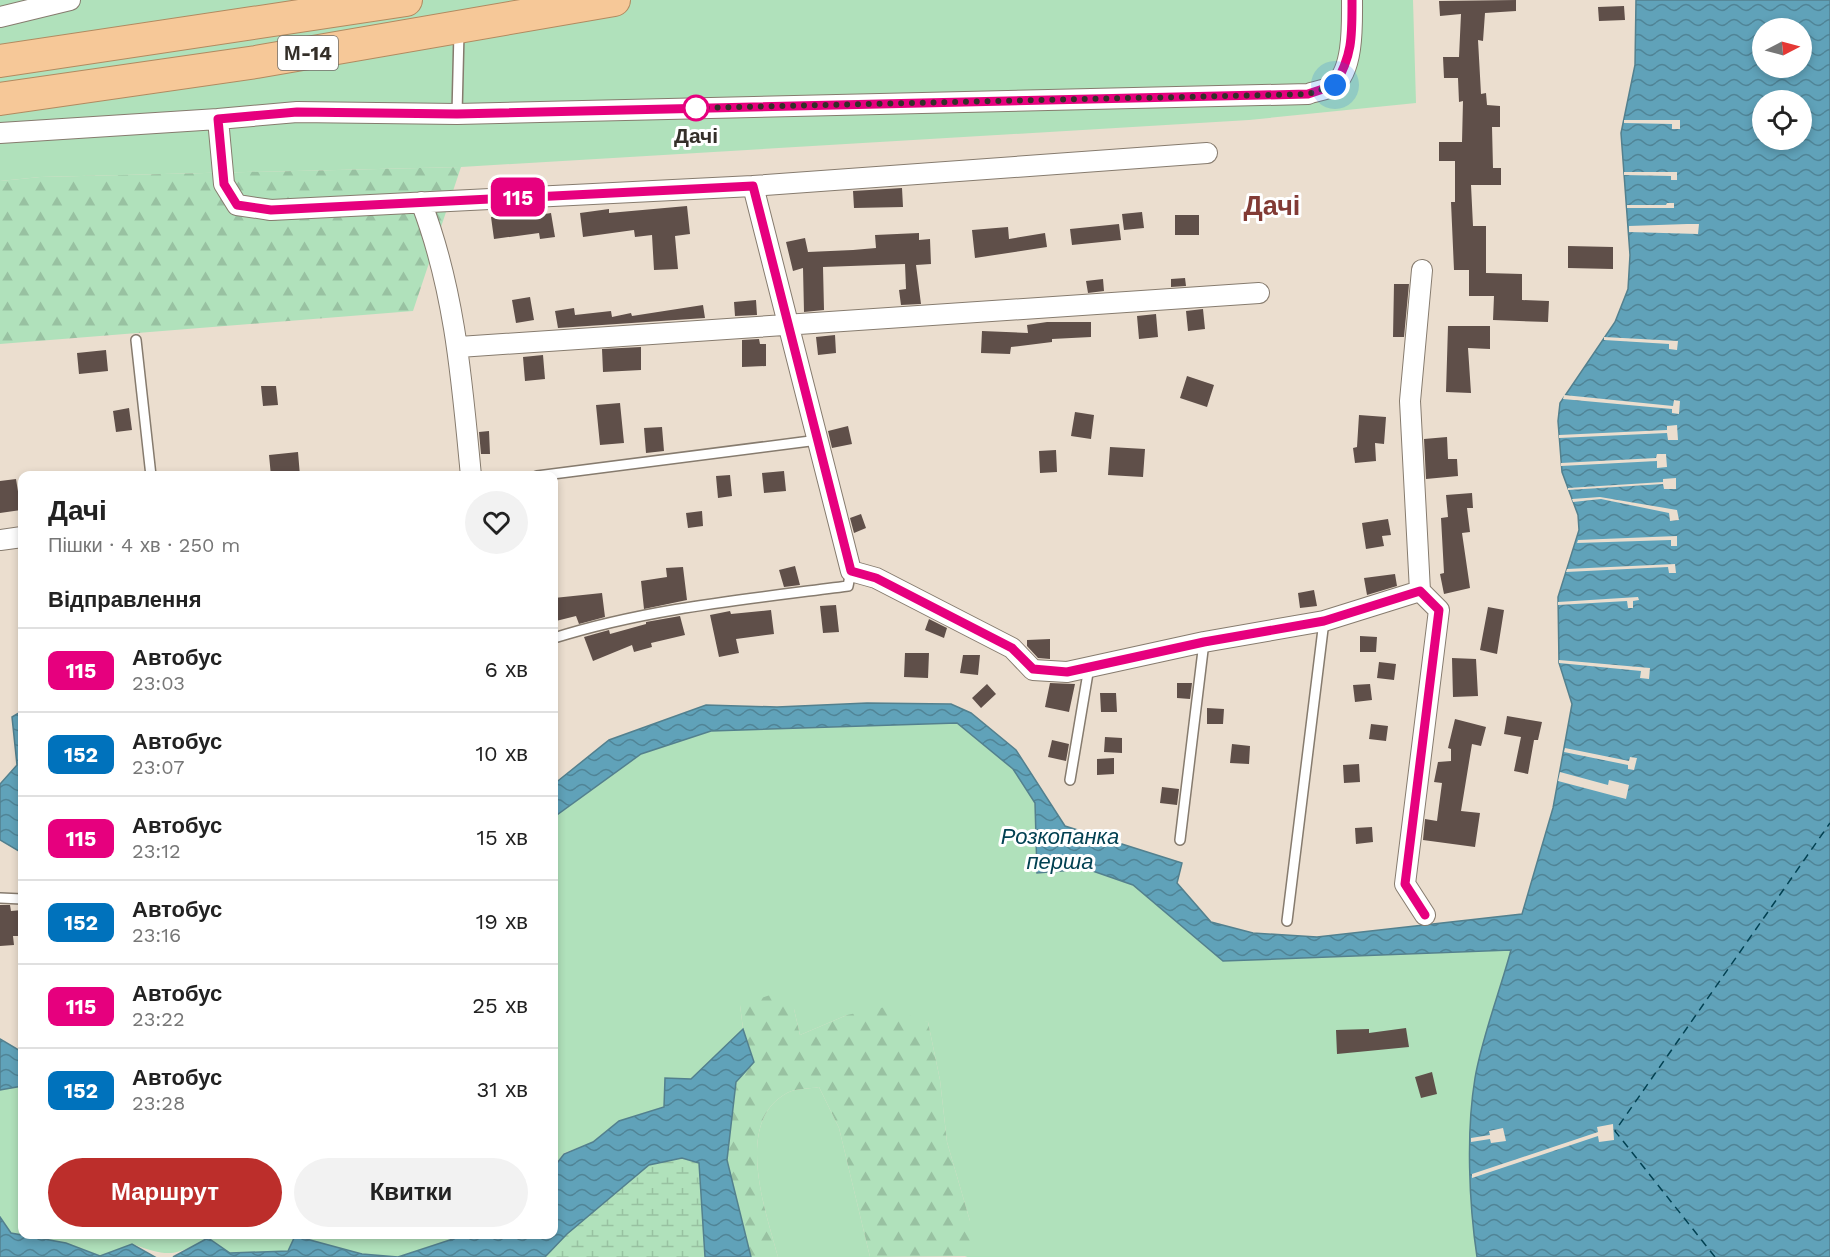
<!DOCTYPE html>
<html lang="uk">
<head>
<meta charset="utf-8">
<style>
	:root { --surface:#fff; --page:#f2f2f2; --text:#222; --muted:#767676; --line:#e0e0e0; --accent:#bc2e2b }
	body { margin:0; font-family:"Work Sans",sans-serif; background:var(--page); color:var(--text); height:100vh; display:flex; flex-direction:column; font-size:22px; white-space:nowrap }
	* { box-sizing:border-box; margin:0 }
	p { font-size:20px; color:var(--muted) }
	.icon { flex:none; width:33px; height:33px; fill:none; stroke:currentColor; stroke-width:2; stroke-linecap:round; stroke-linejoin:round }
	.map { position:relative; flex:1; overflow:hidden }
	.details { position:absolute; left:18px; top:471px; width:540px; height:768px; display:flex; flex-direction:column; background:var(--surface); border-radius:12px; box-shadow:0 3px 9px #0003 }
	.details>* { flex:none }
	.badge { padding:0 12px; border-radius:9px; font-size:21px; line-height:39px }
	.needle { width:39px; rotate:84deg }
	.controls { position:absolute; left:1752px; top:18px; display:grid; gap:12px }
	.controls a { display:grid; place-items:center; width:60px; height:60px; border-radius:50%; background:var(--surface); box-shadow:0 3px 9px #0003; font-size:30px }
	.you { position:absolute; width:30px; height:30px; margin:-15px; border:4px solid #fff; border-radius:50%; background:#1a73e8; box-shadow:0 0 0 9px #1a73e833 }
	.map>.badge { position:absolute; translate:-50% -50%; box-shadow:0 0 0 3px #fff }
	h2 { padding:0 30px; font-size:22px; line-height:54px }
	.round { display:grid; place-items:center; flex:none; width:63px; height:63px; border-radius:32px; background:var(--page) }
	.overview { display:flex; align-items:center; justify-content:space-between; height:102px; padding:0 30px }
	h1 { font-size:28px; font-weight:700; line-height:45px }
	.button { display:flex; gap:12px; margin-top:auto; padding:12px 30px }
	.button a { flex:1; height:69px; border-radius:36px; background:var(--accent); color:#fff; font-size:24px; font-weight:700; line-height:69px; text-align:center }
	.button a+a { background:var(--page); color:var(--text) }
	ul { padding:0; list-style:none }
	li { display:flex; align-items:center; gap:18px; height:84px; padding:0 30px; border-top:2px solid var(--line) }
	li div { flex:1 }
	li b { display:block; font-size:22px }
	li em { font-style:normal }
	li .badge { min-width:66px; font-weight:700; text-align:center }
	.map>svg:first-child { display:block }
	.green { fill:#b0e1bb }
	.forest { fill:url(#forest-firs) }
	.wetland { fill:url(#wetland-marsh) }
	.water { fill:url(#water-waves); stroke:#53808e; stroke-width:1.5; fill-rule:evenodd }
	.pier { fill:#ebdecf }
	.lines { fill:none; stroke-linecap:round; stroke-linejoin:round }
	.ferry { stroke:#024152; stroke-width:1.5; stroke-dasharray:8 6; stroke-linecap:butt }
	.building { fill:#5f4f49 }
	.service-casing { stroke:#867b6e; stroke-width:12 }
	.minor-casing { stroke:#867b6e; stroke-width:22 }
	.trunk-casing { stroke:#b18a60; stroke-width:34 }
	.service { stroke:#fff; stroke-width:9 }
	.minor { stroke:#fff; stroke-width:20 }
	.trunk { stroke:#f6c898; stroke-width:32 }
	.line-casing { stroke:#fff; stroke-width:14 }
	.line { stroke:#e6007e; stroke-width:9 }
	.walk { stroke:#342f29; stroke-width:6; stroke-dasharray:0 10.8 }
	.stop-dot { fill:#fff; stroke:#e6007e; stroke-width:3 }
	.labels { text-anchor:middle; stroke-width:6; stroke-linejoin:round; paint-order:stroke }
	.shield { fill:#fff; stroke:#716d69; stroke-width:1.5 }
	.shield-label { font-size:20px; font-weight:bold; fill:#342f29 }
	.stop-label { font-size:21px; font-weight:bold; fill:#342f29; stroke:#fff }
	.water-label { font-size:22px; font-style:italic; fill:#024152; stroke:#fff }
	.district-label { font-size:27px; font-weight:bold; fill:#823b35; stroke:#fff }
</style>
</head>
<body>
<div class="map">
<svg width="1830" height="1257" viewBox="0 0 1830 1257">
	<defs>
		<pattern id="forest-firs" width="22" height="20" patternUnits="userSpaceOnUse" patternTransform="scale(1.5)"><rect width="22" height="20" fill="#b0e1bb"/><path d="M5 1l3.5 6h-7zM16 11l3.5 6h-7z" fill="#98c1a1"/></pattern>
		<pattern id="wetland-marsh" width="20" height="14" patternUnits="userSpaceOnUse" patternTransform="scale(1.5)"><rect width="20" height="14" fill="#b0e1bb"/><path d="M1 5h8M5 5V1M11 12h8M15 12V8" fill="none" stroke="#98c1a1"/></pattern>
		<pattern id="water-waves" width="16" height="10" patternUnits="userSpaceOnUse" patternTransform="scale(1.5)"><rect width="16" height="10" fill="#60a2b9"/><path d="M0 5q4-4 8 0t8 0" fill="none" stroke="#508496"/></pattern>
	</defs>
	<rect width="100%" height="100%" fill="#ebdecf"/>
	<!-- green -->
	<path class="green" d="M0 0H1413L1416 103 1249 120 461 167 40 177 0 181Z
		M957 723 1013 769 1035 803 1037 873 1087 869 1133 885 1223 961 1512 950C1500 991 1482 1037 1475 1078 1466 1131 1469 1204 1477 1257H965L970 1255V1221L947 1142 940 1080 928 1022 847 1015 800 1035 794 1009 740 1005 743 1029 664 1107 619 1121 593 1142 564 1153 554 1167V817L641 754 711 731Z
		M22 1086V1234L465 1235 398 1257 362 1254 295 1236 288 1251 230 1253 208 1238C173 1257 169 1257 132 1244L100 1256 66 1243 11 1233 0 1217V1090Z
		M819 1087 839 1128 870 1257H778C766 1212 733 1122 787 1093 795 1088 810 1089 819 1087Z"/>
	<!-- forest -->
	<path class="forest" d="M461 167 413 311 0 344V181L40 177Z
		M776 993 794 1009 800 1035 847 1015 885 1007 928 1022 940 1080 947 1142 970 1221V1256L870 1257 839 1128 819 1087C810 1089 795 1088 787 1093 733 1122 766 1212 778 1257H751L727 1160 736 1082 754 1061 743 1029 740 1005Z"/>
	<!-- wetland -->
	<path class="wetland" d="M682 1158 699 1163 705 1257H545L567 1234 649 1165Z"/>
	<!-- water -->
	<path class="water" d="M1636 0H1830V1257H1477C1469 1204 1466 1132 1475 1078 1482 1037 1500 991 1511 950L1223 961 1133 885 1087 869 1037 873 1035 803 1013 769 957 723 711 731 641 754 554 817V784L609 740 706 705 777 707 867 703 951 704 971 713 1016 750 1065 826 1182 863 1177 883 1211 922 1253 933 1317 937 1522 914 1553 808 1572 704 1559 663 1558 597 1579 530 1578 515 1562 472 1558 421 1560 403 1615 322 1628 289 1630 255 1621 133 1635 65ZM1762 28H1802V68H1762ZM1762 100H1802V140H1762Z
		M22 711V853L0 840V784L17 765 12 717Z
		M743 1029 754 1062 736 1082 727 1160 751 1257H705L699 1163 682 1158 649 1165 567 1234 545 1257H173L208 1238 230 1253 288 1251 295 1236 362 1254 398 1257 465 1235 554 1234V1167L564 1154 593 1142 619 1121 664 1107 665 1078 691 1079Z
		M0 1039 22 1052V1086L0 1090Z
		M0 1217 11 1233 66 1243 100 1256 132 1244 155 1257H0Z"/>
	<!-- pier -->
	<path class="pier" d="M1624 120H1680V129H1672V124L1624 123Z
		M1624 172H1677V180H1671V176L1624 175Z
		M1667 203H1674V208H1627V205H1666Z
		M1687 224H1699L1698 234 1629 232V226Z
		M1604 337 1678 341 1677 350 1669 349V344L1604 340Z
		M1564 395 1673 406 1674 400 1680 401 1679 414 1672 413V409L1563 399Z
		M1677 425 1678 440H1668L1667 433 1559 438V435L1667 430V426Z
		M1657 454H1666L1667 467 1657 468V461L1561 466V463L1656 458Z
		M1676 478V489H1664L1663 484 1568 490V488L1663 482V479Z
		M1600 497 1677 510 1679 520 1670 521 1669 513 1601 499 1573 502 1572 499Z
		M1677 536V546H1671V540L1577 543 1578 540Z
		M1675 564 1676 573H1669L1668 567 1566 572 1567 569Z
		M1638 597 1639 600 1633 601V608H1628L1627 601 1558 605V602Z
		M1559 660 1650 668 1649 679 1640 678 1641 671 1559 663Z
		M1565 748 1629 761 1630 757 1637 758 1634 770 1628 769V765L1564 752Z
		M1560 772 1608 785 1609 780 1629 785 1626 799 1558 781Z
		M1613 1124 1614 1140 1599 1142 1598 1136 1472 1178V1174L1598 1132 1597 1127Z
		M1503 1128 1506 1141 1491 1143 1490 1139 1471 1142V1138L1490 1135 1489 1131Z"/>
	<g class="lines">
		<!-- ferry -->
		<path class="ferry" d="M1715 1257 1615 1131 1830 823"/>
	</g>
	<!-- building -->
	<path class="building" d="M1516 0V11L1485 13 1483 41 1478 40 1481 94 1486 93 1487 105 1500 106V127H1492L1493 168H1501V185H1471L1473 226H1486V273L1522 274V300L1549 301 1548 322 1493 320 1494 296H1469V270H1454L1451 202H1455V161H1439V142H1462L1463 101 1459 102 1458 78H1444L1443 57H1459L1461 14 1440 16 1439 1Z
		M1624 6 1625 20 1599 21 1598 7Z
		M902 188 903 207 854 208 853 191Z
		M687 206 690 234 675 236 678 269 654 270 652 235 635 237 634 230 583 237 580 213 609 209V213Z
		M1142 212 1144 228 1124 230 1122 214Z
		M551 213 555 237 540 239 539 233 494 239 491 217 514 214V219Z
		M1175 215H1199V235H1175Z
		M1119 224 1121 240 1072 245 1070 229Z
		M1008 227 1009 239 1045 233 1047 247 975 258 972 230Z
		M919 233V240L930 239 931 264 916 265 921 304 901 305 899 290 906 289 905 264 823 267 824 310 804 312 803 268 793 271 786 242 805 238 808 252 853 250 876 248 875 235Z
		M1568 246 1613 247V269L1568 268Z
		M1185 278 1186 286 1171 287V279Z
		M1103 279 1104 291 1088 293 1086 281Z
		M1394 284H1409L1404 337H1393Z
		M530 297 534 320 516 323 512 300Z
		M756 300 757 315 735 316 734 302Z
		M703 305 705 318 558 328 555 311 574 308 575 315 611 311 612 317 631 313 632 316Z
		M1203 309 1205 329 1188 331 1186 311Z
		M1156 314 1158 337 1139 339 1137 316Z
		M1047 322H1091V337L1052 339V342L1011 347 1010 354 981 353 982 331 1028 333 1027 325Z
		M1448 326H1490V349L1468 348 1471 393 1446 392Z
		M835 335 836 353 818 355 816 337Z
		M759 339 760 344H766V366L742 367V340Z
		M641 347V370L603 372 602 349Z
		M106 350 108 371 79 374 77 353Z
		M543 355 545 379 525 381 523 357Z
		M1187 376 1214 385 1207 407 1180 398Z
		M261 386H276L278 405 263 406Z
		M620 403 624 443 600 445 596 405Z
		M129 408 132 430 116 432 113 411Z
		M1075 412 1094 415 1091 439 1071 436Z
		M1359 415 1386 417 1384 444 1375 443 1376 461 1355 463 1353 448 1357 447Z
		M848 426 852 444 832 448 828 431Z
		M662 427 664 451 646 453 644 428Z
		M489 431 490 454H481L479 432Z
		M1447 437 1448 459H1457L1458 476 1426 479 1424 439Z
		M1110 447 1145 449 1143 477 1108 475Z
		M1056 450 1057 472 1040 473 1039 451Z
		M298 452 300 476H271L269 455Z
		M784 471 786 491 764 493 762 473Z
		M730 475 732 496 718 498 716 476Z
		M16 479 21 510 0 513V481Z
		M1472 493 1473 508H1467L1470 532 1462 533 1470 588 1444 594 1440 574 1444 573 1441 518 1448 517 1446 495Z
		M702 511 703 526 688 528 686 513Z
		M861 514 866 528 854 533 850 518Z
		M1388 519 1391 535 1382 536 1384 546 1366 549 1362 523Z
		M795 566 800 585 784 587 779 570Z
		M683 567 687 600 644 609 641 581 667 577 666 568Z
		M1395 574 1397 586 1367 595 1364 578Z
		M1314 590 1317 606 1300 608 1298 593Z
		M602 593 605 617 579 624 576 616 556 621 554 598Z
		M836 605 839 632 823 633 820 606Z
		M1488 607 1504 610 1497 654 1480 650Z
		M771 610 774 634 736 639 739 653 719 657 710 615 730 611 731 614Z
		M680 616 685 635 651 643 652 647 634 652 632 645 593 661 584 637 609 630 610 634 646 624V622Z
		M929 619 947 628 944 638 925 630Z
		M1360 636 1377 637 1376 652H1360Z
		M1050 639V659L1038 658 1027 646V640Z
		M905 653H929L928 678 904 677Z
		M963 655H980L978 675 960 673Z
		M1452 658 1476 659 1478 696 1453 697Z
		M1379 662 1396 664 1394 680 1377 678Z
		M1050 683 1075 684 1069 712 1045 707Z
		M1177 683H1192L1190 699 1177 698Z
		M987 684 996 694 981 708 972 698Z
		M1370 684 1372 700 1355 702 1353 685Z
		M1100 693H1116L1117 712H1101Z
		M1207 708 1224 709 1223 724H1207Z
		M1507 716 1542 722 1538 740H1534L1528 774 1514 771 1521 737 1504 734Z
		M1455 719 1486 727 1481 746 1472 744 1461 811 1480 813 1475 847 1423 840 1425 819 1437 821 1442 783 1434 782 1438 762 1451 761V749L1448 748Z
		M1371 724 1388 726 1386 741 1369 739Z
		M1105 737 1122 738V753L1104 752Z
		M1052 740 1069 744 1066 761 1048 757Z
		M1232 744 1250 746 1249 764 1230 763Z
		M1114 758V774L1097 775V759Z
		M1359 764 1360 782 1344 783 1343 765Z
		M1162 787 1179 789 1177 805 1160 803Z
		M1372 827 1373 842 1356 844 1355 828Z
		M0 905H10L11 911 22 910V936H13L14 945 0 946Z
		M1406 1028 1409 1047 1337 1054 1336 1030 1369 1029V1033Z
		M1432 1072 1437 1094 1421 1098 1415 1077Z"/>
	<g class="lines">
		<defs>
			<path id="service" d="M457 114 459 32
				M136 340 151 476
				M537 476 818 440
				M554 638C649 608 749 599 848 586L851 571
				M1070 780 1089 667
				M1180 840 1204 642
				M0 898 22 899
				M1287 921 1324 621"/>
			<path id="minor" d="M1352 0C1352 22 1354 70 1334 85 1328 90 1315 91 1308 94L457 114 297 112 218 119 224 184 237 205 271 210 753 186 851 571 876 578 1012 648 1033 670 1067 672 1204 642 1324 621 1420 591
				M0 17 70 0
				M0 133 218 119
				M753 186 1207 153
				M421 202C455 290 462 382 471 476
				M1422 270 1410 401 1420 591 1439 610 1405 884 1425 915
				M459 347 1259 293
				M0 540 22 537"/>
			<path id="trunk" d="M0 61 406 0
				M0 99 256 62 614 0"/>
		</defs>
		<!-- service casing -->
		<use href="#service" class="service-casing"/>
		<!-- minor casing -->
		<use href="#minor" class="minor-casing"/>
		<!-- trunk casing -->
		<use href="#trunk" class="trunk-casing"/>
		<!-- service -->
		<use href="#service" class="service"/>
		<!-- minor -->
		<use href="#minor" class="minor"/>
		<!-- trunk -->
		<use href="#trunk" class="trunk"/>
	</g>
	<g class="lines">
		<defs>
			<path id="line" d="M1352 0C1352 35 1353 54 1335 85L1308 94 457 114 297 112 218 119 224 184 237 205 271 210 753 186 851 571 876 578 1012 648 1033 669 1067 672 1204 642 1324 621 1420 591 1439 610 1405 884 1425 915"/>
		</defs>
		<!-- line casing -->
		<use href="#line" class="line-casing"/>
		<!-- line -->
		<use href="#line" class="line"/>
		<!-- walk -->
		<path class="walk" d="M696 108 1308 94 1335 85"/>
	</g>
	<!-- markers -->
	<circle class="stop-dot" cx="696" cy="108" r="12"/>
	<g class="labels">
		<!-- shield labels -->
		<rect class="shield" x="278" y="36" width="60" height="34" rx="4.5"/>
		<g class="shield-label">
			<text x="308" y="60">М-14</text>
		</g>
		<!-- stop labels -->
		<g class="stop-label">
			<text x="696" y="143">Дачі</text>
		</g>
		<!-- water labels -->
		<g class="water-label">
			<text x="1060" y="844">Розкопанка<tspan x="1060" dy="25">перша</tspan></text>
		</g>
		<!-- district labels -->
		<g class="district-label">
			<text x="1272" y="215">Дачі</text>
		</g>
	</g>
</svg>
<div class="controls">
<a><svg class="needle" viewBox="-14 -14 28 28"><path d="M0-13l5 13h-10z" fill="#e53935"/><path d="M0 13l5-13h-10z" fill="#767676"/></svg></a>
<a><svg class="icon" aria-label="locate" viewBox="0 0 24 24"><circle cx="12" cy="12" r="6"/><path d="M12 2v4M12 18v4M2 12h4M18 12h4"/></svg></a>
</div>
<div class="you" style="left:1335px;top:85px"></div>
<b class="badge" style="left:518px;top:197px;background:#e6007e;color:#fff">115</b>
<section class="details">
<div class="overview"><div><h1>Дачі</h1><p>Пішки · 4 хв · 250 m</p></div><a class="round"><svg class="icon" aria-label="heart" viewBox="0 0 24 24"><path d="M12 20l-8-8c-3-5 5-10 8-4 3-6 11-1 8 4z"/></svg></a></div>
<h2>Відправлення</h2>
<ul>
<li><span class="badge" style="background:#e6007e;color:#fff">115</span><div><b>Автобус</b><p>23:03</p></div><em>6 хв</em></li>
<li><span class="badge" style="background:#0072bc;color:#fff">152</span><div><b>Автобус</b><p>23:07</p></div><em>10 хв</em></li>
<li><span class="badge" style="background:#e6007e;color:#fff">115</span><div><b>Автобус</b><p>23:12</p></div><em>15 хв</em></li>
<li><span class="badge" style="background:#0072bc;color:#fff">152</span><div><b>Автобус</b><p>23:16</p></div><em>19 хв</em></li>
<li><span class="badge" style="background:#e6007e;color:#fff">115</span><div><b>Автобус</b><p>23:22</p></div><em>25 хв</em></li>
<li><span class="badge" style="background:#0072bc;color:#fff">152</span><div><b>Автобус</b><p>23:28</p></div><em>31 хв</em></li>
</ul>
<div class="button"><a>Маршрут</a><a>Квитки</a></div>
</section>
</div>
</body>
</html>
